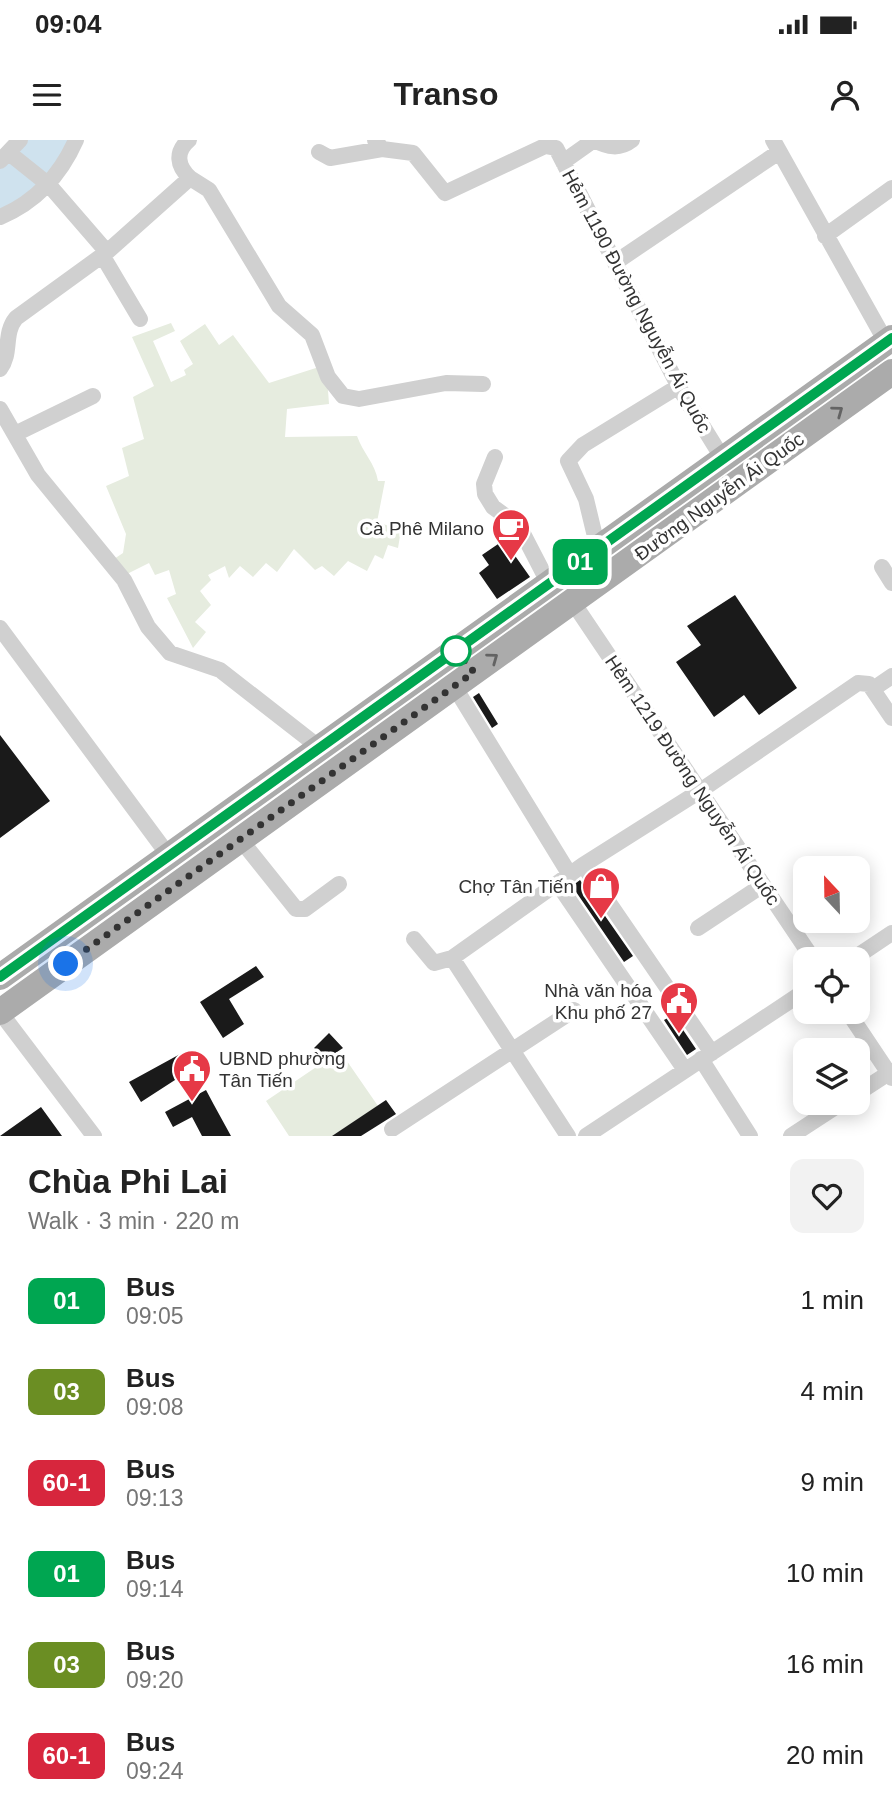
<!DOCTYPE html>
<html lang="en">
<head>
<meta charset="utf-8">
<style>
	:root { --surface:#fff; --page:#f2f2f2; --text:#222; --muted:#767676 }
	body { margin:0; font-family:Arial,sans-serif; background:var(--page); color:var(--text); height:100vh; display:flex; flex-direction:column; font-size:26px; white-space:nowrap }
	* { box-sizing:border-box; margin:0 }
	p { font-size:23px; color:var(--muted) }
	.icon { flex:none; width:38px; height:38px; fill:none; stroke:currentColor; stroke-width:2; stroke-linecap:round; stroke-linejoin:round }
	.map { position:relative; height:996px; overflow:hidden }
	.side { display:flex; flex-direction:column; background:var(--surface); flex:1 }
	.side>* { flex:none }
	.badge { padding:0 14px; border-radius:10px; font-size:24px; line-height:46px }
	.needle { width:46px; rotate:338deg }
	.controls { position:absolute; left:793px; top:716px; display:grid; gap:14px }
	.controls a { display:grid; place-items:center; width:77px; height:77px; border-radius:14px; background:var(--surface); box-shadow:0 4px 18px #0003; font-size:35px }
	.you { position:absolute; width:35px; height:35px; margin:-18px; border:5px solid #fff; border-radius:50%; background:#1a73e8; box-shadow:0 0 0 10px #1a73e833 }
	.map>.badge { position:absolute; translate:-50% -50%; box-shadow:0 0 0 4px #fff }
	.round { display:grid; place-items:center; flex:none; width:74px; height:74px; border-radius:14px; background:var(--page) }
	.overview { display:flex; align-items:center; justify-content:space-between; height:119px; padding:0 28px }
	h1 { font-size:33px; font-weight:700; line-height:52px }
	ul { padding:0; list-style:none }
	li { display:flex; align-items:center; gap:21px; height:91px; padding:0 28px }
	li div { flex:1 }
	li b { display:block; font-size:26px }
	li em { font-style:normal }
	li .badge { min-width:77px; font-weight:700; text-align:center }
	.status { display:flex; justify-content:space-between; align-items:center; height:49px; padding:0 35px; background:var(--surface); direction:ltr }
	.status svg { height:19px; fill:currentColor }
	header { display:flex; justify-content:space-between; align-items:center; height:91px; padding:0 28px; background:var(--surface); font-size:32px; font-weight:700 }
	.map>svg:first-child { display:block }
	.green { fill:#e6ecdf }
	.water { fill:#cfe2ee }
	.building { fill:#1a1a1a }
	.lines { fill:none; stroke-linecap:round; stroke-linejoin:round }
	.street { stroke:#d0d0d0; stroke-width:16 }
	.primary { stroke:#ababab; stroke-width:26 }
	.oneway { stroke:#636363 }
	.line-casing { stroke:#fff; stroke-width:16 }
	.line { stroke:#00a651; stroke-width:10 }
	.walk { stroke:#333; stroke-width:7; stroke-dasharray:0 12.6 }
	.stop-dot { fill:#fff; stroke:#00a651; stroke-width:3.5 }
	.labels { text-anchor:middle; stroke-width:7; stroke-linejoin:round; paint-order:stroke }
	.street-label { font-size:19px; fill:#333; stroke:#fff }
	.poi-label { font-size:19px; fill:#333; stroke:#fff; text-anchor:end }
</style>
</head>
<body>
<div class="status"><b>09:04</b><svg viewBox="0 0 49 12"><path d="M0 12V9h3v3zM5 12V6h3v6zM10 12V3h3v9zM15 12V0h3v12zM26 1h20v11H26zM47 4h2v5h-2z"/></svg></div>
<header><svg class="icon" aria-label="menu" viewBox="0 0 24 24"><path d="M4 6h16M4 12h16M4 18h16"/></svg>Transo<svg class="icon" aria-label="person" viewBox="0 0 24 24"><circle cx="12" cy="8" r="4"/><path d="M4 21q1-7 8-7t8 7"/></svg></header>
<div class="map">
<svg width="892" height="996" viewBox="0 0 892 996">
	<rect width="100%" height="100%" fill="#fff"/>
	<!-- green -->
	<path class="green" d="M171 183 175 191 153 201 171 242 186 235 184 230 193 224 180 201 205 184 219 205 233 195 269 243 319 227 328 250 329 264 287 269 285 297 357 296C363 313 375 323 378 341H385L377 382 401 390 398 408 388 405 383 419 375 415 367 431 348 421 334 436 322 426 315 430 294 409 277 432 266 423 253 437 240 426 229 438 225 426 208 435 211 440 200 451 211 465 195 482 206 492 193 508 167 458 176 454 169 430 155 435 149 423 127 434 114 419 123 413 126 394 106 346 129 336 122 308 144 299 133 257 154 246 132 197Z
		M340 911 378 966 332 996H289L266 961Z"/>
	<!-- water -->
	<path class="water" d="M26 0H70L41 45 0 71V28Z"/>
	<!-- building -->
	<path class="building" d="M504 400 530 437 497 459 479 433 489 425 482 415Z
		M735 455 797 548 759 575 744 555 714 577 676 522 701 505 687 486Z
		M479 553 498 584 492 588 473 557Z
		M0 595 50 661 0 698Z
		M580 740 633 816 624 822 572 746Z
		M256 826 264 837 229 859 244 884 223 898 200 862Z
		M673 875 696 909 687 915 664 880Z
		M329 893 343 908 325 920 314 908Z
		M182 913 192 929 141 962 129 942Z
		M206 950 214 965 231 996H202L192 977 173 987 165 972Z
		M386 960 396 974 361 996H332Z
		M41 967 62 996H0Z"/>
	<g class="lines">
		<!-- street -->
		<path class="street" d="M375 0 382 9 413 13 445 53 545 6 556 8 681 251 723 319
			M773 0 886 202
			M319 12 330 18 382 9
			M0 21 20 0
			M563 22 594 0C608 7 619 10 632 0
			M190 38 209 50 279 166 312 195 328 237 343 256 359 259 446 243 483 244
			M0 77C36 62 60 36 76 0
			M825 96 892 48
			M107 112 190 38C177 26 175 12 189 0
			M102 115 140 179
			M616 122 779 12
			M0 229C12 213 3 194 16 178L107 112 49 45 9 13
			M0 269 38 335 124 440 148 487 170 513 220 530 320 608
			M15 294 93 256
			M495 317 484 344 485 354 493 367 519 386 549 444
			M598 409 586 359 568 321 583 305 679 246
			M882 427 892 443
			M572 461 813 819
			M0 488 169 716
			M454 546 570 735
			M873 549 892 536
			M240 699 296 769H305L339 744
			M583 725 712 913
			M558 744 685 930
			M698 788 763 745
			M414 799 434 823 452 818 583 725 700 651 858 543 869 544 892 578
			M452 818 568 996
			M853 819 892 793
			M0 872 94 996
			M848 872 892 938
			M701 919 750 996
			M858 953 892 931
			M392 989 574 870
			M586 996 805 851
			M791 996 843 962"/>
		<!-- primary -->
		<path class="primary" d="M0 837 892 198
			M0 872 892 232"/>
	</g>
	<!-- one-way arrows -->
	<defs><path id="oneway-chevron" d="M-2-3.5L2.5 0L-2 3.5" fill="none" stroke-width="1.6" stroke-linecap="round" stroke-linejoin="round" transform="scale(1.75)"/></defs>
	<g class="oneway">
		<use href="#oneway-chevron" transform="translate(838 271) rotate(-36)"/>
		<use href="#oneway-chevron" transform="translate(493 518) rotate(-36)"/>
	</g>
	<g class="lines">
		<defs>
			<path id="line" d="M0 837 892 198"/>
		</defs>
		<!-- line casing -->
		<use href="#line" class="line-casing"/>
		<!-- line -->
		<use href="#line" class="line"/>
		<!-- walk -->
		<path class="walk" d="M66 824 474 532 456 511"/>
	</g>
	<!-- icons -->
	<defs>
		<symbol id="cafe-pin" viewBox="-11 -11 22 30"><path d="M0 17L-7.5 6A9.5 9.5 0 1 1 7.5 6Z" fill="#e63946" stroke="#fff"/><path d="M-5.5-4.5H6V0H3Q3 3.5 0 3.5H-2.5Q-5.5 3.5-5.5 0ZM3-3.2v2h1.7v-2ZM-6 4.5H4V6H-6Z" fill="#fff"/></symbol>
		<symbol id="shop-pin" viewBox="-11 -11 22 30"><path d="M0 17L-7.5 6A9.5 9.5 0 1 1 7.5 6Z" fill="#e63946" stroke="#fff"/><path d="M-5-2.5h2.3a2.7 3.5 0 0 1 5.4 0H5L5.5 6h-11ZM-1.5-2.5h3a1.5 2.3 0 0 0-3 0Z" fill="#fff"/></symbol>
		<symbol id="civic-pin" viewBox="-11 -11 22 30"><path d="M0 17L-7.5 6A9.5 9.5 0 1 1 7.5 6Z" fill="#e63946" stroke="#fff"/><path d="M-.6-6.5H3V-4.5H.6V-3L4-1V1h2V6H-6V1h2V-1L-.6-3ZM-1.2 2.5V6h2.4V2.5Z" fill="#fff"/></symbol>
	</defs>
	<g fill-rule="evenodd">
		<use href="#cafe-pin" x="489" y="366" width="44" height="60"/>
		<use href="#shop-pin" x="579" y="724" width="44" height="60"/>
		<use href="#civic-pin" x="657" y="839" width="44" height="60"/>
		<use href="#civic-pin" x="170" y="907" width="44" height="60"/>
	</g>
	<!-- markers -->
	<circle class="stop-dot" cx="456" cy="511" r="14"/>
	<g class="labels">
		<!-- street labels -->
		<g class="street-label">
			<text transform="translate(637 161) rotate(62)" y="7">Hẻm 1190 Đường Nguyễn Ái Quốc</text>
			<text transform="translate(719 356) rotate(-36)" y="7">Đường Nguyễn Ái Quốc</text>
			<text transform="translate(693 640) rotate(56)" y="7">Hẻm 1219 Đường Nguyễn Ái Quốc</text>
		</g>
		<!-- poi labels -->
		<g class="poi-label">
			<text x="484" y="395">Cà Phê Milano</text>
			<text x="574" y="753">Chợ Tân Tiến</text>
			<text x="652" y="857">Nhà văn hóa<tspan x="652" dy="22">Khu phố 27</tspan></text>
			<text x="219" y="925" text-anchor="start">UBND phường<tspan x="219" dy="22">Tân Tiến</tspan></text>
		</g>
	</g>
</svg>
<div class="controls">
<a><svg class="needle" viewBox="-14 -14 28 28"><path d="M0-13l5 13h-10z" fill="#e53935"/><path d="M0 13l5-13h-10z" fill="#767676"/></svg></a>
<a><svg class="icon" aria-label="locate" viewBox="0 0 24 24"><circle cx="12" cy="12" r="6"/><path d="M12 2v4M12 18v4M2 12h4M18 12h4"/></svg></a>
<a><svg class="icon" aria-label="layers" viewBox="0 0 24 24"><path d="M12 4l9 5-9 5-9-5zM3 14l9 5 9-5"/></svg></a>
</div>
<div class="you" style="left:66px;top:824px"></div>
<b class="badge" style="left:580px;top:422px;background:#00a651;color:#fff">01</b>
</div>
<section class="side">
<div class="overview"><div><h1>Chùa Phi Lai</h1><p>Walk · 3 min · 220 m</p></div><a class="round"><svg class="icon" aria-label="heart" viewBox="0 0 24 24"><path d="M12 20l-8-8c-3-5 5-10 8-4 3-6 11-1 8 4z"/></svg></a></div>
<ul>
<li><span class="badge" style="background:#00a651;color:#fff">01</span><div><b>Bus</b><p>09:05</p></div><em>1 min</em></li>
<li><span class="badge" style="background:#6b8e23;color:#fff">03</span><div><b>Bus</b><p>09:08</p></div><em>4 min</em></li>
<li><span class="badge" style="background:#d7263d;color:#fff">60-1</span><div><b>Bus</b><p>09:13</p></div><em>9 min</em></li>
<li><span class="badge" style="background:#00a651;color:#fff">01</span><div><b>Bus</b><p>09:14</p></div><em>10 min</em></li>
<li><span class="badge" style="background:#6b8e23;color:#fff">03</span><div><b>Bus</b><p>09:20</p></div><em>16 min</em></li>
<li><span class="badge" style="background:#d7263d;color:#fff">60-1</span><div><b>Bus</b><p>09:24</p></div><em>20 min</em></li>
</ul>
</section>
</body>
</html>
